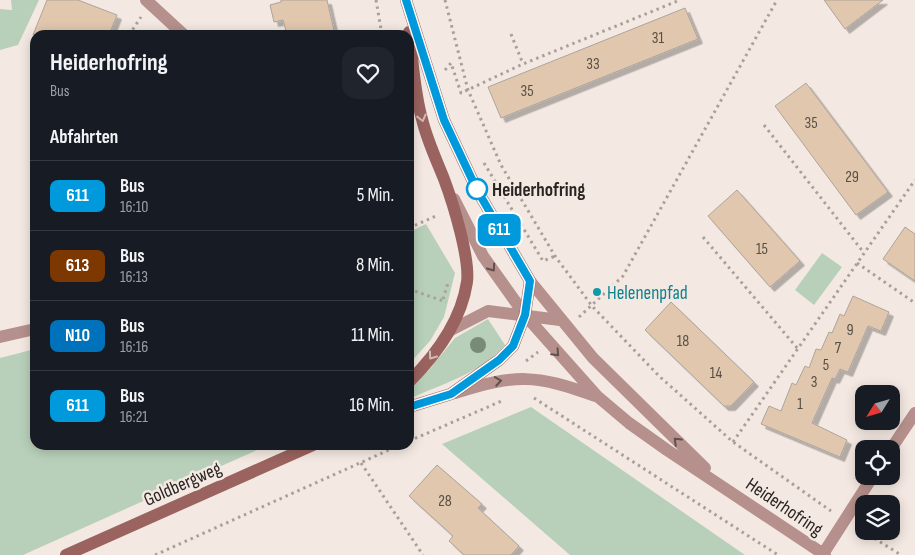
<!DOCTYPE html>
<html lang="de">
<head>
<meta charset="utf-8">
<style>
	:root { --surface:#171b24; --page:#20242c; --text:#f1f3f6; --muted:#9ea1a6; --line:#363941 }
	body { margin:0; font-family:"Sofia Sans Condensed",sans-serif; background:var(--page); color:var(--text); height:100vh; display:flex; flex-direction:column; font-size:19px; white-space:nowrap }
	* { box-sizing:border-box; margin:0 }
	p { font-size:16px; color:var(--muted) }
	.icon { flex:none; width:28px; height:28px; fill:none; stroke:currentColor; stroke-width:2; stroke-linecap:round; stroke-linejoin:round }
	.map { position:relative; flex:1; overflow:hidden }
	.panel { position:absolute; left:30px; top:30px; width:384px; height:420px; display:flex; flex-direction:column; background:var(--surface); border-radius:15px; box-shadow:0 2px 12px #0003 }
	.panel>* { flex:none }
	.badge { padding:0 10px; border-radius:8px; font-size:18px; line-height:32px }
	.needle { width:32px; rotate:233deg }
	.buttons { position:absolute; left:855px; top:385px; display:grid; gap:10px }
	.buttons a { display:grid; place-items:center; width:45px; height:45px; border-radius:10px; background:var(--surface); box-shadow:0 2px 12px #0003; font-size:25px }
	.map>.badge { position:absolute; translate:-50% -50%; box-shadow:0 0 0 2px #fff }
	h2 { padding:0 20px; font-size:19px; line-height:45px }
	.round { display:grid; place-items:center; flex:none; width:52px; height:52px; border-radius:15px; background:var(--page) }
	.overview { display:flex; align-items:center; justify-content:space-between; height:85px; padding:0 20px }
	h1 { font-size:24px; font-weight:700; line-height:38px }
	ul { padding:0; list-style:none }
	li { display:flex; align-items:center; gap:15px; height:70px; padding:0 20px; border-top:1px solid var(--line) }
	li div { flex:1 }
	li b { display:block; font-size:19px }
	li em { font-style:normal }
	li .badge { min-width:55px; font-weight:700; text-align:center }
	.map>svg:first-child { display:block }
	.green { fill:#b8d0b9 }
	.building { fill:#e1c7ad; stroke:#aca49b; filter:url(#shadow) }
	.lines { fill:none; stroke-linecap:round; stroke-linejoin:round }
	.path { stroke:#a9a09b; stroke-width:3; stroke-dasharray:2.5 4; stroke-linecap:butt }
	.street { stroke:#b6908c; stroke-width:12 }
	.secondary { stroke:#9a635f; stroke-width:12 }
	.tree { fill:#7a8b75 }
	.oneway { stroke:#d4bab4 }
	.oneway2 { stroke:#61504c }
	.line-casing { stroke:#fff; stroke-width:11 }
	.line { stroke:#0099dc; stroke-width:8 }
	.stop-dot { fill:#fff; stroke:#0099dc; stroke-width:2.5 }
	.culture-dot { fill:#0f9aa8; stroke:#f4e9e2; stroke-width:2 }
	.labels { text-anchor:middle; stroke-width:5; stroke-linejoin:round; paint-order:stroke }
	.number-label { font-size:16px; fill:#574e45 }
	.stop-label { font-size:19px; font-weight:bold; fill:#292522; stroke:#f4e9e2; text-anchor:start }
	.culture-label { font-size:19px; fill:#0d838f; stroke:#f4e9e2; text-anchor:start }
	.street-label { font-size:19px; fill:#292522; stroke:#f4e9e2 }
</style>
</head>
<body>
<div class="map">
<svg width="915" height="555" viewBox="0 0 915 555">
	<defs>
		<filter id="shadow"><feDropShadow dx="4.5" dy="4.5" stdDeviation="0" flood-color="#0004"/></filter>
	</defs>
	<rect width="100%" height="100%" fill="#f4e9e2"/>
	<!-- green -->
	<path class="green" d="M11 0H39L18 45 0 50V9L12 10Z
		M426 224 455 273 444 317 430 341 409 364V232Z
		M822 253 842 267 814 305 795 290Z
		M488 319 505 345C481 373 442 384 409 399V388L428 371 455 338Z
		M35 349V445H268L23 555H0V358Z
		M531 407 745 555H570L442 444Z"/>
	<!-- building -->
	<path class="building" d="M47 0H78L117 15 109 35H33Z
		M281 0H327L335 35H287L283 20 274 22 270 5 281 2Z
		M824 0H883L845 29Z
		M685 8 698 39 501 118 488 87Z
		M806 83 888 192 856 215 775 106Z
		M737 190 800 261 770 287 708 216Z
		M905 227 915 234V281L883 259Z
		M853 296 889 312 881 331 868 326 848 372 840 369 835 379 832 378 812 423 847 440 840 457 761 424 769 406 781 411 792 383 796 385 805 366 809 368 816 349 821 350 829 332 832 333 840 314 844 316Z
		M671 302 754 382 731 406H724L645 330Z
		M437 465 482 504 478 508 519 546 511 555H464L449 541 453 536 409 496Z"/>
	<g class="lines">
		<!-- path -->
		<path class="path" d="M376 0 382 35
			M445 0 468 90 501 165 555 256 592 306 659 376 733 442 831 511
			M511 34 523 64
			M129 35 141 17
			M445 70 451 63 461 93 523 64 680 0
			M764 125 864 253
			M484 163 543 261 555 256
			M409 228 438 215
			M703 237 798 349
			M857 263 915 303
			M409 289 446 302
			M443 299 448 283
			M579 317 623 276 777 0
			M526 361 538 352
			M534 398 778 555
			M409 441 504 400
			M733 442 915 180
			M361 463 423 555
			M858 528 901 555
			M155 555 400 445"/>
		<!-- street -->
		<path class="street" d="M146 0 184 35
			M454 199 483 256 525 315 597 396 629 423 667 450 825 555
			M530 281 593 358 705 468
			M451 330 488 311 560 320
			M0 337 35 329
			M455 393C515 374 536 374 595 396
			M891 449 915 413
			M823 554 873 476"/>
		<!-- secondary -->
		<path class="secondary" d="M406 0 444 120 477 190 530 281 525 315 513 346 499 360 451 394 409 407
			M409 382C436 355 461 322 467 282 470 258 453 203 444 179 436 159 427 140 422 119 414 91 413 61 409 32
			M66 555 313 445"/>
	</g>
	<!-- trees -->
	<circle class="tree" cx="478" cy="345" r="8"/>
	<!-- one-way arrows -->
	<defs><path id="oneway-chevron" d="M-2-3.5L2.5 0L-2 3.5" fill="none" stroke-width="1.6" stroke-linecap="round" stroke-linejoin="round" transform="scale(1.25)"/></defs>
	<g class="oneway">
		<use href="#oneway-chevron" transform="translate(422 118) rotate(76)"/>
		<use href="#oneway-chevron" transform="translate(432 356) rotate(126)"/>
	</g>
	<g class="oneway2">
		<use href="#oneway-chevron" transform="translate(492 268) rotate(55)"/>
		<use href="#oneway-chevron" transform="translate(556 353) rotate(47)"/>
		<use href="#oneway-chevron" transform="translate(498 381) rotate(-9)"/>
		<use href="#oneway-chevron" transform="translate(677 441) rotate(-136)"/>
	</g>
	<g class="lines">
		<defs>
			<path id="line" d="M406 0 444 120 477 190 530 281 525 315 513 346 499 360 451 394 409 407"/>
		</defs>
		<!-- line casing -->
		<use href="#line" class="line-casing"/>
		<!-- line -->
		<use href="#line" class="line"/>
	</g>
	<!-- markers -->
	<circle class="stop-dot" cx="477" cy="189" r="10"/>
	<circle class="culture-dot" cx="597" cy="292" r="5"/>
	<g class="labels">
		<!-- number labels -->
		<g class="number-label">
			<text x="658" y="43">31</text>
			<text x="593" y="69">33</text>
			<text x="527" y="96">35</text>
			<text x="811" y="128">35</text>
			<text x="852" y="182">29</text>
			<text x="762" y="254">15</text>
			<text x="850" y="335">9</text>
			<text x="683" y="346">18</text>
			<text x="838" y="353">7</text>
			<text x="826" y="370">5</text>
			<text x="716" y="378">14</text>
			<text x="814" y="387">3</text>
			<text x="800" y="409">1</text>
			<text x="445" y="506">28</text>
		</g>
		<!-- stop labels -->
		<g class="stop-label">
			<text x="492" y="196">Heiderhofring</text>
		</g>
		<!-- culture labels -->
		<g class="culture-label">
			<text x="607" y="299">Helenenpfad</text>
		</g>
		<!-- street labels -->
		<g class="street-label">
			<text transform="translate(182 483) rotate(-24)" y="7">Goldbergweg</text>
			<text transform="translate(785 506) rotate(34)" y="7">Heiderhofring</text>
		</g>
	</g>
</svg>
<div class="buttons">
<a><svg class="needle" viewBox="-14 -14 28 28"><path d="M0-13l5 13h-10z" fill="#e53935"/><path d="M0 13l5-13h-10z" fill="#9ea1a6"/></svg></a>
<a><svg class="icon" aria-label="locate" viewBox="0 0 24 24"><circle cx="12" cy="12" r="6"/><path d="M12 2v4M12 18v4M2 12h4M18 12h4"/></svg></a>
<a><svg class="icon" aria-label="layers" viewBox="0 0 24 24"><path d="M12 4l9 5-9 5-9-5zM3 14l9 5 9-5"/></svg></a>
</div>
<b class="badge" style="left:499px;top:230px;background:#0099dc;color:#fff">611</b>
<section class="panel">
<div class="overview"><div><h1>Heiderhofring</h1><p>Bus</p></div><a class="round"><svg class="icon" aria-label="heart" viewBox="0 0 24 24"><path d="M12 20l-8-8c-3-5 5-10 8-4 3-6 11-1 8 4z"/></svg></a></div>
<h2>Abfahrten</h2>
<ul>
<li><span class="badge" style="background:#0099dc;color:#fff">611</span><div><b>Bus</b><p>16:10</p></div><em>5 Min.</em></li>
<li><span class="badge" style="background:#7d3801;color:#fff">613</span><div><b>Bus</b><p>16:13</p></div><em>8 Min.</em></li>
<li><span class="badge" style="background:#0072bc;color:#fff">N10</span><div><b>Bus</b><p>16:16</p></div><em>11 Min.</em></li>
<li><span class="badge" style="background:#0099dc;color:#fff">611</span><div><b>Bus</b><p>16:21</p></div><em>16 Min.</em></li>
</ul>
</section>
</div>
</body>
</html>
